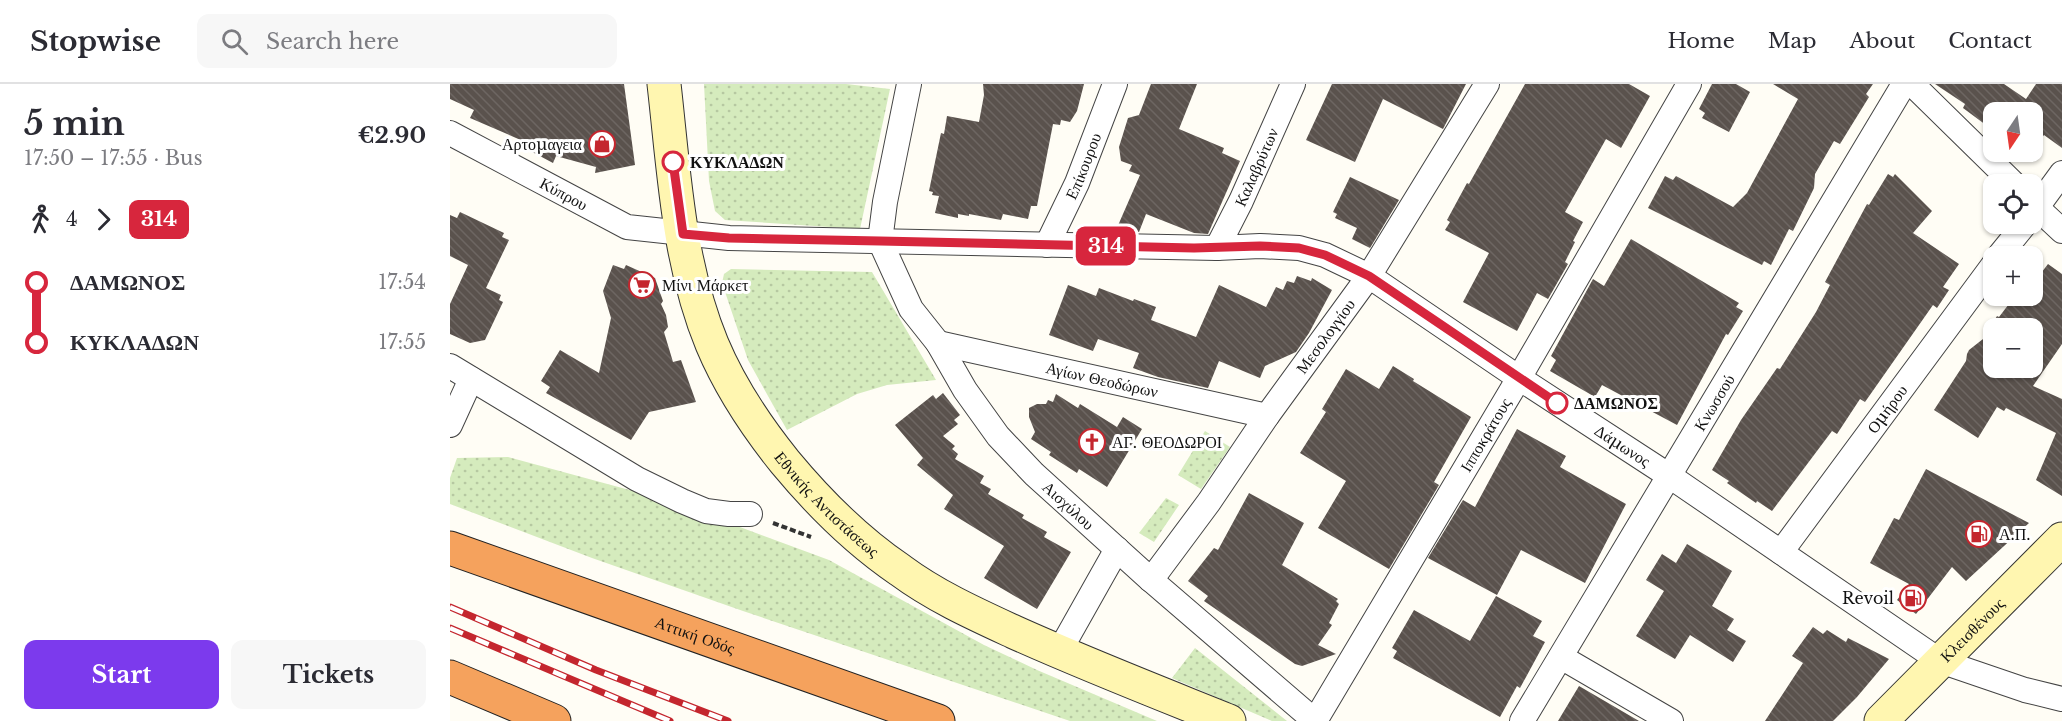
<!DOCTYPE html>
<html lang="en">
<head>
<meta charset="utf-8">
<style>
	:root { --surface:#fff; --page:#f7f7f7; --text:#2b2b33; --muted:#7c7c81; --line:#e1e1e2; --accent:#7c3aed }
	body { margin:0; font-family:"Libre Baskerville",serif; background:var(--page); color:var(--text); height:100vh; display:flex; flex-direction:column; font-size:22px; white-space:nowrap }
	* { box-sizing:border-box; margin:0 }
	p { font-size:20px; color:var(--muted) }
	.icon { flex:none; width:33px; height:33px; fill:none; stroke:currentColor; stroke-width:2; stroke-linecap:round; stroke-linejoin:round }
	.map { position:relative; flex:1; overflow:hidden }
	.details { display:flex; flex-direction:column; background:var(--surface); width:450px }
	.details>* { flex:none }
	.badge { padding:0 12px; border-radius:9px; font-size:21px; line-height:39px }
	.needle { width:39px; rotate:193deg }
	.buttons { position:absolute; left:1533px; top:18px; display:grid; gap:12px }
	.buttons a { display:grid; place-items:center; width:60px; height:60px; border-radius:12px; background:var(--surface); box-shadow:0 2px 4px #0004; font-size:30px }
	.map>.badge { position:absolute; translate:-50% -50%; box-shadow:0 0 0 3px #fff }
	.legs { display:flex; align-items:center; gap:9px; height:66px; padding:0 24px; font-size:20px }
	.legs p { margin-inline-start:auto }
	.head { display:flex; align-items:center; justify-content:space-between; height:102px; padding:0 24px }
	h1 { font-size:33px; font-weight:800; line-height:45px }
	.action { display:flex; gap:12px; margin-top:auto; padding:12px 24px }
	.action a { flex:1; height:69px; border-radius:12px; background:var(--accent); color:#fff; font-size:24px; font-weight:800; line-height:69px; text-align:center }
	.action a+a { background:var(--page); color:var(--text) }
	ul { padding:0 24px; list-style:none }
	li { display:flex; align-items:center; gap:21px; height:60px; font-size:22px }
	li i { display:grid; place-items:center; width:9px; height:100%; margin:0 8px; background:currentColor }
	li i::after { content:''; width:15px; height:15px; margin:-8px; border:4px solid; border-radius:50%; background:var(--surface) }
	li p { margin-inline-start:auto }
	li:first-child i { background:linear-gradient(#0000 50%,currentColor 0) }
	li:last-child i { background:linear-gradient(currentColor 50%,#0000 0) }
	header { display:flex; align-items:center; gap:36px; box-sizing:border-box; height:84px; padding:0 30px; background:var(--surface); border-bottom:2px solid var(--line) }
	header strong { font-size:28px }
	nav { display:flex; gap:33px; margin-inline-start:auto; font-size:21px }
	.search { width:420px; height:54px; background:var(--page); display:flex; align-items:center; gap:15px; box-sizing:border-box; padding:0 21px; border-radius:12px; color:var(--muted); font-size:22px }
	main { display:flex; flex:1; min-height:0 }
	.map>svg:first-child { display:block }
	.grass { fill:url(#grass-dots) }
	.building { fill:url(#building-back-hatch); fill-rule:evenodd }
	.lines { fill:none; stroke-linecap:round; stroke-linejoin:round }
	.street-casing { stroke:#444; stroke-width:26 }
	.secondary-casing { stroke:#333; stroke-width:35 }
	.highway-casing { stroke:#222; stroke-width:35 }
	.path { stroke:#333; stroke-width:4; stroke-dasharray:6 3; stroke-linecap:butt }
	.street { stroke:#fff; stroke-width:24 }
	.secondary { stroke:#fff6b0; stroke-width:33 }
	.highway { stroke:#f5a25d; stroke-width:33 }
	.rail-casing { stroke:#c4262e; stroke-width:7 }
	.rail { stroke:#fff; stroke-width:4.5; stroke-dasharray:14; stroke-linecap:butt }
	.line-1-casing { stroke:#fff; stroke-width:14 }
	.line-1 { stroke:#d7263d; stroke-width:9 }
	.stop-1-dot { fill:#fff; stroke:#d7263d; stroke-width:3 }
	.labels { text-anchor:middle; stroke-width:6; stroke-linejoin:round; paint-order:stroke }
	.poi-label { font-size:16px; fill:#111; stroke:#fff; text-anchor:start }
	.stop-label { font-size:16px; font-weight:bold; fill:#111; stroke:#fff; text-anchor:start }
	.street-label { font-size:16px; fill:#111; stroke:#fff }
</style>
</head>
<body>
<header>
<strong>Stopwise</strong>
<div class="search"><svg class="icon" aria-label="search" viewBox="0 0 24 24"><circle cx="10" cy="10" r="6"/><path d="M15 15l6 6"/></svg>Search here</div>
<nav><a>Home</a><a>Map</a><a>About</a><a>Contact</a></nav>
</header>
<main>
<section class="details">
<div class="head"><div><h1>5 min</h1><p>17:50 – 17:55 · Bus</p></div><b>€2.90</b></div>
<div class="legs"><svg class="icon" aria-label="walk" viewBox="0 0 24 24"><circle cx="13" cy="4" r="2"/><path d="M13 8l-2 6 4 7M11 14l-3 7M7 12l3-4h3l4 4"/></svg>4<svg class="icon" aria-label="forward" viewBox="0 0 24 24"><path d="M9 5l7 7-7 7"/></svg><b class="badge" style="background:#d7263d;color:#fff">314</b></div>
<ul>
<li><i style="color:#d7263d"></i><b>ΔΑΜΩΝΟΣ</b><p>17:54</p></li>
<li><i style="color:#d7263d"></i><b>ΚΥΚΛΑΔΩΝ</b><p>17:55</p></li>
</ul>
<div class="action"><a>Start</a><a>Tickets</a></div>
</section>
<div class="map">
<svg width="1612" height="637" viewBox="0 0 1612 637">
	<defs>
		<pattern id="grass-dots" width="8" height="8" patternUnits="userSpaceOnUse" patternTransform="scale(1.5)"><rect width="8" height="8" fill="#d5ebbd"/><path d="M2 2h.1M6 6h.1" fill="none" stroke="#b6c8a1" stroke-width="1.8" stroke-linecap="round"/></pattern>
		<pattern id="building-back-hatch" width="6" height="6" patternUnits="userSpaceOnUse" patternTransform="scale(1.5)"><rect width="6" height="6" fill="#5a524d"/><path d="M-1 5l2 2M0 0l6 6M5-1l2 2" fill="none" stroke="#6d6662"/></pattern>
	</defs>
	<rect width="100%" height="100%" fill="#fffdf5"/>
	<!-- grass -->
	<path class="grass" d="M254 0H396L440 5 410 145 275 136 265 127 259 97Z
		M281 185 422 188 486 296 437 301 407 310 337 346 298 276 272 199 274 190Z
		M755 347 780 363 751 405 728 391Z
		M58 373 220 417 379 476 534 561 587 586 707 637H620L293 527 142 474 0 420V394L7 374Z
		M716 414 729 421 704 458 689 449Z
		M745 564 837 637H822L722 594Z"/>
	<!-- building -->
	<path class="building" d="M0 0H174L185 81 145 89 146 83 106 72 103 79 71 62 73 57 20 34 24 26 0 15Z
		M533 0H634L627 27 620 38 611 36 610 41 603 40 587 122H581L578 135 553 130 551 136 519 130V132L508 130V134L485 129 489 112 482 111 483 108 479 107 491 49 494 50 497 32 529 38 534 11Z
		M701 0H747L729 45 774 64 772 69 790 77 758 150 744 149 696 130 689 148 666 146 690 91 679 87 682 81 671 77 669 63 678 34 689 31Z
		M882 0H1016L993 45 933 15 905 78 856 56Z
		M1075 0H1179L1200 12 1171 64 1156 55 1115 128 1133 138 1123 157 1125 158 1115 178 1118 180 1098 215 1087 209 1067 247 1013 218 1039 169 995 146 1000 138 997 136 1017 99 1019 100Z
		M1262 0H1286L1300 8 1279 48 1252 34 1255 29 1249 25Z
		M1323 0H1423L1416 10 1419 13 1390 60 1384 57 1365 90 1364 104 1343 147 1339 145 1321 181 1314 177 1312 181 1198 124 1215 92 1223 96 1226 92 1283 123 1297 109 1348 15Z
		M1485 0H1554L1576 15 1586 0H1612V64L1594 51 1582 66V28H1544V47L1513 24 1515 20Z
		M1438 90 1443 93 1445 90 1482 127 1463 149 1509 180 1493 203 1499 206 1487 224 1483 221 1415 318 1410 315 1387 350 1382 347 1322 427 1307 417 1306 419 1277 399 1279 397 1262 386 1291 336 1327 284 1330 285 1366 228 1380 201 1375 198 1417 120 1419 121Z
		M900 93 949 116 920 164 902 155 907 144 885 134 887 130 883 128Z
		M10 128 54 149 52 153 59 156 36 204 51 211 49 216 53 218 35 256 20 259 0 250V220L18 181 0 172V131L7 134Z
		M1181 155 1289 219 1286 223 1293 227 1278 251 1276 250 1227 341 1152 301 1145 313 1100 287 1106 276 1101 272 1143 195 1154 202Z
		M1598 180 1612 190V260L1583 302 1612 315V412L1586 396 1606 349 1556 324 1554 327 1547 323 1528 354 1484 326 1516 277 1517 270 1519 266 1533 255 1547 232 1549 233 1565 212H1582V201ZM1544 244H1582V284H1544Z
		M163 181 174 185 176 181 205 194 213 217 211 220 216 231 218 243 214 248 223 278 231 276 246 318 199 328 181 356 96 309 100 303 91 297 110 266 149 289 161 234 153 207Z
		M847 192 861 197 862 194 882 206 859 249 846 268 815 282 810 294 769 277 758 304 708 293 683 284 689 269 648 255 643 267 599 251 618 201 646 212 649 204 683 217 684 215 706 223 701 236 746 253 769 201 816 223 826 203 833 206 837 197 844 199Z
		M943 282 964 295 963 297 1021 333 984 398 989 401 939 485 868 444 896 397 850 369 876 328 872 325 896 285 929 305Z
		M493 309 510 331 504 336 508 340 493 352 505 362 502 365 508 370 505 375 534 392 530 399 541 405 538 410 574 431 572 434 597 448 594 453 621 468 587 525 534 494 554 462 494 425 503 411 467 381 473 374 445 341 483 311 486 315Z
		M606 310 628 324 630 320 667 343 673 333 692 345 657 403 629 385 627 389 599 371 601 368 581 355 585 348 579 333V324L587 320H596L598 316 603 318Z
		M1067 345 1116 372 1110 383 1176 420 1135 499 1071 466 1047 511 978 474 1013 416 1025 423Z
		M1476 385 1579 439 1516 497 1502 483 1466 530 1447 516 1459 500 1420 479 1444 434 1449 436Z
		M799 409 854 439 832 481 888 515 886 517 889 520 879 539 882 541 868 561 886 570 852 582 845 580 754 517 758 512 738 497 764 464 768 466Z
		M1237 460 1282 487 1262 522 1284 535 1277 546 1296 557 1283 578 1240 551 1225 575 1186 552 1214 507 1196 496 1212 470 1226 479Z
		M1046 512 1092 537 1083 552 1095 558 1070 604 1067 602 1050 633 943 574 947 567 942 564 964 526 1020 557Z
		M1363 543 1373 550 1377 546 1396 558 1398 554 1439 575 1407 613 1383 637H1315L1353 579 1342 572Z
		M1129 602 1189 637H1108Z"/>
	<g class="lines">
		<defs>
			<g id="street">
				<path d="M1462 0 1564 100"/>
				<path id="s1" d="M0 49 177 143 279 154 767 164 810 162 849 164 875 171 919 192 1069 294 1221 393 1490 577 1575 606 1612 615"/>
				<path d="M1582 119 1612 147"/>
				<path d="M1582 130 1612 89"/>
				<path id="s2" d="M430 157 461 225 488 259 515 306 548 352 584 390 701 496 865 637"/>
				<path d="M430 157 435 118 459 0"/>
				<path id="s3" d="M597 161 627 99 665 0"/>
				<path id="s4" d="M767 164 791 117 843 0"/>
				<path d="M1549 172 1575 140"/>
				<path id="s5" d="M488 259 817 332"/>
				<path d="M0 282 187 395 232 417 256 427 279 430H300"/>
				<path d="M0 341 21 295"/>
				<path id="s6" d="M1331 468 1544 180"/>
				<path id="s7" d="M701 496 759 418 817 332 919 192 1037 0"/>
				<path d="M609 568 667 465"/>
				<path d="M1111 573 1221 637"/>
				<path id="s8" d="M865 637 1069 294 1239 0"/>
				<path id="s9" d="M1072 637C1200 425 1328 213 1454 0"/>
			</g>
			<g id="secondary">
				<path id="s10" d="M214 0C224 87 228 178 262 260 280 303 306 342 335 378 369 419 406 456 450 486 485 512 525 530 564 548 635 580 707 608 779 637"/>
				<path id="s11" d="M1431 637 1612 455"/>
			</g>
			<g id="highway">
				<path id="s12" d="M0 464 488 637"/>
				<path d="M0 593 104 637"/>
			</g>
		</defs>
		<!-- street casing -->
		<use href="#street" class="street-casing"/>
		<!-- secondary casing -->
		<use href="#secondary" class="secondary-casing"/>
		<!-- highway casing -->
		<use href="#highway" class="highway-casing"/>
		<!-- path -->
		<path class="path" d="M323 439 361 453"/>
		<!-- street -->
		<use href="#street" class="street"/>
		<!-- secondary -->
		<use href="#secondary" class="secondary"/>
		<!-- highway -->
		<use href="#highway" class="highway"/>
		<defs>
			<path id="rail" d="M0 523 146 586 278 637
				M0 544 220 637"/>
		</defs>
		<!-- rail casing -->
		<use href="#rail" class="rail-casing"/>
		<!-- rail -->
		<use href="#rail" class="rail"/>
	</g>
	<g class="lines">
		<defs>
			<path id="line-1" d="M223 78 233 150 279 154 430 157 744 164 810 162 849 164 875 171 919 192 1107 319"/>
		</defs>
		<!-- line-1 casing -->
		<use href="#line-1" class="line-1-casing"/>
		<!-- line-1 -->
		<use href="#line-1" class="line-1"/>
	</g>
	<!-- icons -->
	<defs>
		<symbol id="shop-ring" viewBox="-11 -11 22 22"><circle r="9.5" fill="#fff" stroke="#c4262e" stroke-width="1.5"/><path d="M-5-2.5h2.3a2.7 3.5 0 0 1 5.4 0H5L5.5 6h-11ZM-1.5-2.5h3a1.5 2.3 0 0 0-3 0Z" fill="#c4262e"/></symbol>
		<symbol id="supermarket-ring" viewBox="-11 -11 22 22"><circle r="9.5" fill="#fff" stroke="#c4262e" stroke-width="1.5"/><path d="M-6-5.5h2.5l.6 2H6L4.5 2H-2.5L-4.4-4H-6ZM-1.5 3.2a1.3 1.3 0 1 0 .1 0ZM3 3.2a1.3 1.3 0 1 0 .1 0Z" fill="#c4262e"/></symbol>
		<symbol id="church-ring" viewBox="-11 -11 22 22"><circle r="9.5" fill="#fff" stroke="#c4262e" stroke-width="1.5"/><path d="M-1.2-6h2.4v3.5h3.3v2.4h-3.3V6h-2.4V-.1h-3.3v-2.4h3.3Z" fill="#c4262e"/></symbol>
		<symbol id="fuel-ring" viewBox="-11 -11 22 22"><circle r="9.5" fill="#fff" stroke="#c4262e" stroke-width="1.5"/><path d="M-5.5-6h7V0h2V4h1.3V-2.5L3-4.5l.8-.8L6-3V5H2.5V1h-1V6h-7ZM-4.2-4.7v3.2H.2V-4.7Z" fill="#c4262e"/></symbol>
	</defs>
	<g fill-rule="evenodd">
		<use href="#shop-ring" x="137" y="45" width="30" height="30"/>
		<use href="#supermarket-ring" x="177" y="186" width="30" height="30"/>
		<use href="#church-ring" x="627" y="343" width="30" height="30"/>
		<use href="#fuel-ring" x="1514" y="435" width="30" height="30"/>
		<use href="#fuel-ring" x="1448" y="499" width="30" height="30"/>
	</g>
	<!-- markers -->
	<g class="stop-1-dot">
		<circle cx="223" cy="78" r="10"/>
		<circle cx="1107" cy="319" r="10"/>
	</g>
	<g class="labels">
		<!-- poi labels -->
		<g class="poi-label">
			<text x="132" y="66" text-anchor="end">Αρτομαγεια</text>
			<text x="212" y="207">Μίνι Μάρκετ</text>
			<text x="662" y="364">ΑΓ. ΘΕΟΔΩΡΟΙ</text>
			<text x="1549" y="456">Α.Π.</text>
			<text x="1444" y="520" text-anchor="end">Revoil</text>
		</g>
		<!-- stop labels -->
		<g class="stop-label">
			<text x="240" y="84">ΚΥΚΛΑΔΩΝ</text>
			<text x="1124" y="325">ΔΑΜΩΝΟΣ</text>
		</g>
		<!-- street labels -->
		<g class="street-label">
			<text dy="6" stroke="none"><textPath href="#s3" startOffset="87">Επίκουρου</textPath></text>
			<text dy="6" stroke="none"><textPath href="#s4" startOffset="90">Καλαβρύτων</textPath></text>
			<text dy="6" stroke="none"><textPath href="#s1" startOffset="129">Κύπρου</textPath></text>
			<text dy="6" stroke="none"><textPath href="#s7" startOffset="300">Μεσολογγίου</textPath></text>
			<text dy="6" stroke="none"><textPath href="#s5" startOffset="168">Αγίων Θεοδώρων</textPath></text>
			<text dy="6" stroke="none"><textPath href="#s9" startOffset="372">Κνωσσού</textPath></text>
			<text dy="6" stroke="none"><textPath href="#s6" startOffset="178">Ομήρου</textPath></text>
			<text dy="6" stroke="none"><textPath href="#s8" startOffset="333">Ιπποκράτους</textPath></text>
			<text dy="6" stroke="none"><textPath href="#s1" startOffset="1254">Δάμωνος</textPath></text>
			<text dy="6" stroke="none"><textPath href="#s10" startOffset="464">Εθνικής Αντιστάσεως</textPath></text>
			<text dy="6" stroke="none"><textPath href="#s2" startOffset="328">Αισχύλου</textPath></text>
			<text dy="6" stroke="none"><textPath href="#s11" startOffset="129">Κλεισθένους</textPath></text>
			<text dy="6" stroke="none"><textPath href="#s12" startOffset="260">Αττική Οδός</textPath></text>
		</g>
	</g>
</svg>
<div class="buttons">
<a><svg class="needle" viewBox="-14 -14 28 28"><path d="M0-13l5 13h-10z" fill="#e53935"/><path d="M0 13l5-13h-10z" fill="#7c7c81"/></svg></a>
<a><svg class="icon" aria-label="locate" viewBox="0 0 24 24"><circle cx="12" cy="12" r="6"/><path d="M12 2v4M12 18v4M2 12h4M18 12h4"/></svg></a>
<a>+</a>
<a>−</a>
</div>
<b class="badge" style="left:656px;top:162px;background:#d7263d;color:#fff">314</b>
</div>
</main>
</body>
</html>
